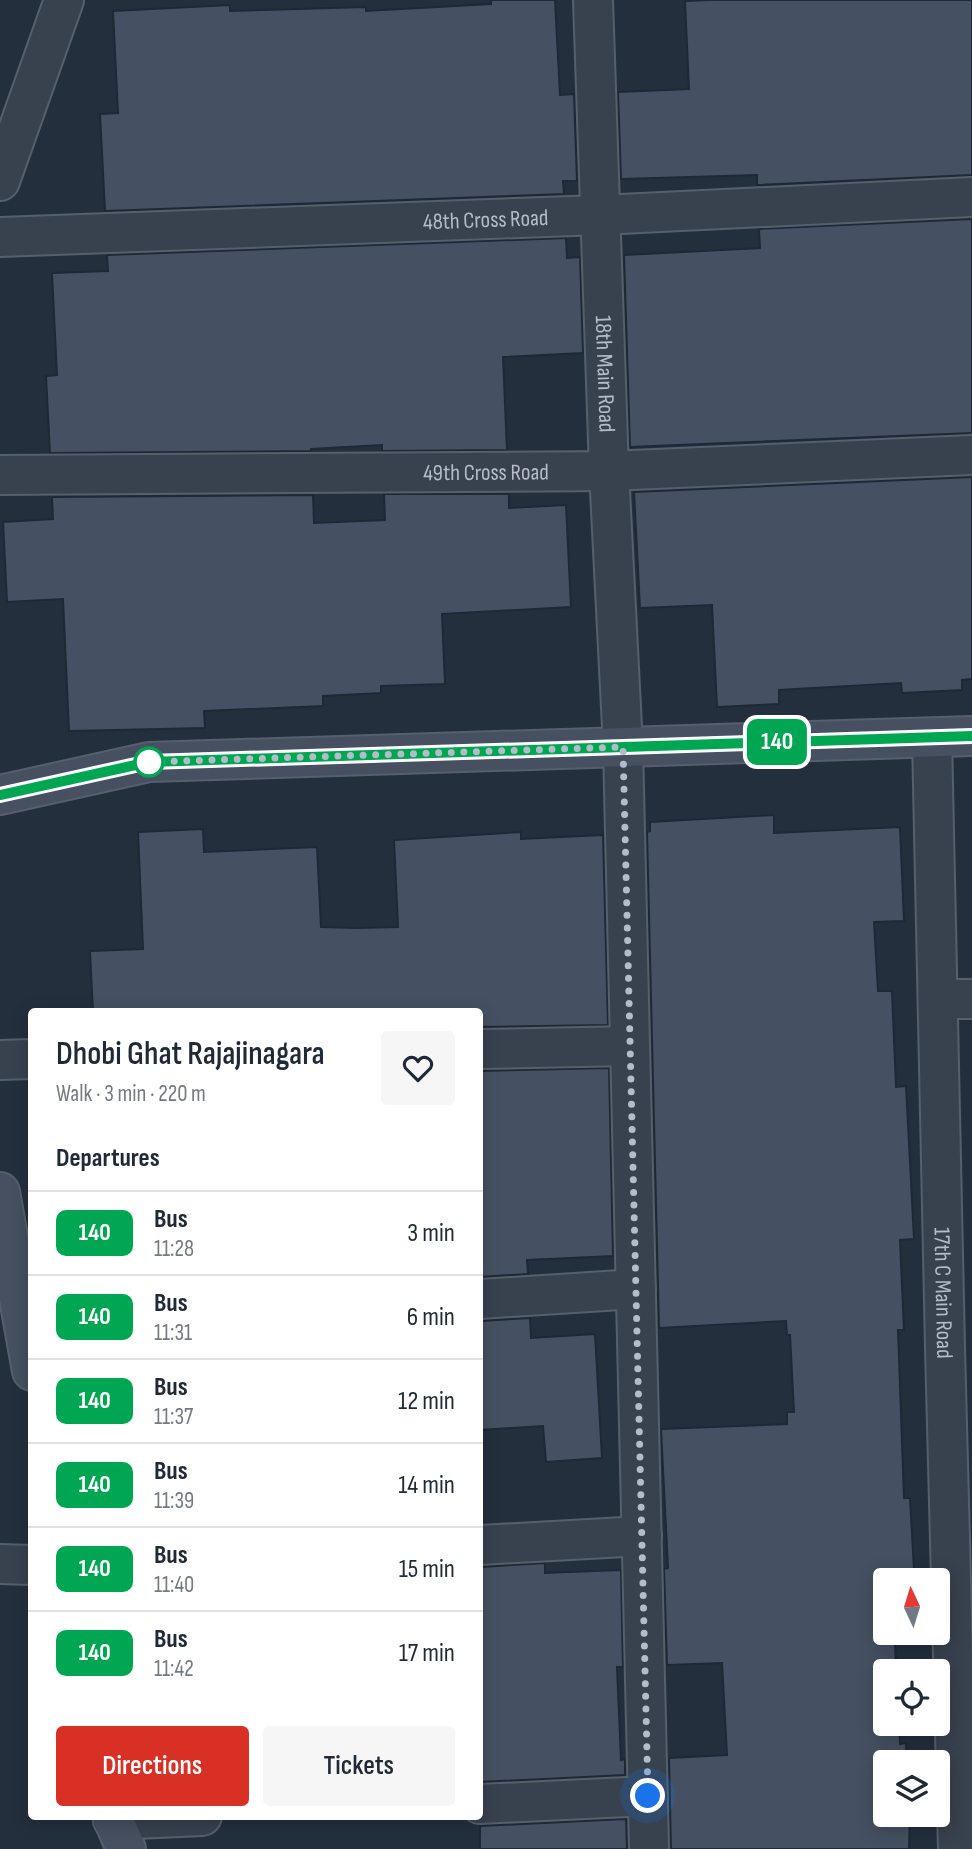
<!DOCTYPE html>
<html lang="en">
<head>
<meta charset="utf-8">
<style>
	:root { --surface:#fff; --page:#f6f6f7; --text:#1f2937; --muted:#747a83; --line:#e0e1e3; --accent:#d93025 }
	body { margin:0; font-family:"Sofia Sans Condensed",sans-serif; background:var(--page); color:var(--text); height:100vh; display:flex; flex-direction:column; font-size:26px; white-space:nowrap }
	* { box-sizing:border-box; margin:0 }
	p { font-size:23px; color:var(--muted) }
	.icon { flex:none; width:38px; height:38px; fill:none; stroke:currentColor; stroke-width:2; stroke-linecap:round; stroke-linejoin:round }
	.map { position:relative; flex:1; overflow:hidden }
	.drawer { position:absolute; left:28px; top:1008px; width:455px; height:812px; display:flex; flex-direction:column; background:var(--surface); border-radius:7px; box-shadow:0 4px 18px #0003 }
	.drawer>* { flex:none }
	.badge { padding:0 14px; border-radius:10px; font-size:24px; line-height:46px }
	.needle { width:46px; rotate:356deg }
	.controls { position:absolute; left:873px; top:1568px; display:grid; gap:14px }
	.controls a { display:grid; place-items:center; width:77px; height:77px; border-radius:7px; background:var(--surface); box-shadow:0 4px 18px #0003; font-size:35px }
	.you { position:absolute; width:35px; height:35px; margin:-18px; border:5px solid #fff; border-radius:50%; background:#1a73e8; box-shadow:0 0 0 10px #1a73e833 }
	.map>.badge { position:absolute; translate:-50% -50%; box-shadow:0 0 0 4px #fff }
	h2 { padding:0 28px; font-size:26px; line-height:63px }
	.round { display:grid; place-items:center; flex:none; width:74px; height:74px; border-radius:7px; background:var(--page) }
	.overview { display:flex; align-items:center; justify-content:space-between; height:119px; padding:0 28px }
	h1 { font-size:33px; font-weight:600; line-height:52px }
	.primary-button { display:flex; gap:14px; margin-top:auto; padding:14px 28px }
	.primary-button a { flex:1; height:80px; border-radius:7px; background:var(--accent); color:#fff; font-size:28px; font-weight:600; line-height:80px; text-align:center }
	.primary-button a+a { background:var(--page); color:var(--text) }
	ul { padding:0; list-style:none }
	li { display:flex; align-items:center; gap:21px; height:84px; padding:0 28px; border-top:2px solid var(--line) }
	li div { flex:1 }
	li b { display:block; font-size:26px }
	li em { font-style:normal }
	li .badge { min-width:77px; font-weight:700; text-align:center }
	.map>svg:first-child { display:block }
	.building { fill:#455162; stroke:#1f2835; stroke-width:2 }
	.lines { fill:none; stroke-linecap:round; stroke-linejoin:round }
	.street-casing { stroke:#565f6c; stroke-width:42 }
	.secondary-casing { stroke:#565f6c; stroke-width:42 }
	.street { stroke:#38414e; stroke-width:38 }
	.secondary { stroke:#465061; stroke-width:38 }
	.line-casing { stroke:#fff; stroke-width:16 }
	.line { stroke:#00a651; stroke-width:10 }
	.walk { stroke:#b4bcc9; stroke-width:7; stroke-dasharray:0 12.6 }
	.stop-dot { fill:#fff; stroke:#00a651; stroke-width:3.5 }
	.labels { text-anchor:middle; stroke-width:7; stroke-linejoin:round; paint-order:stroke }
	.street-label { font-size:23px; fill:#b4bcc9; stroke:#1d2633 }
</style>
</head>
<body>
<div class="map">
<svg width="972" height="1849" viewBox="0 0 972 1849">
	<rect width="100%" height="100%" fill="#242f3e"/>
	<!-- building -->
	<path class="building" d="M491 0H555L560 95 574 94 577 181H563L564 194 105 211 100 114 118 113 113 11 230 5V11L366 7V11L491 4Z
		M710 0H972V175L757 185V175L621 179 618 92 689 89 685 1Z
		M972 219V433L630 447 624 255 760 248 759 229Z
		M566 238 567 258 580 257 583 353 503 357 507 450 382 451V445L311 449V451L50 453 46 376 57 375 52 273 108 271 107 255Z
		M972 477V679L962 680V690L902 693 901 683 779 690V704L717 707 712 605 640 608 634 492Z
		M384 494H509V508L566 505 571 607 442 614 445 684 381 686V693L323 696V706L204 711 205 728 69 731 63 599 7 602 3 522 53 519 52 497 313 495 314 523 385 520Z
		M774 815V833L900 827 904 921 874 922 878 991H892L896 1087 906 1086 914 1239 900 1240 904 1330H898L904 1498H910L914 1570H902V1580H886V1633H905V1639H895L896 1671H886V1724H899L900 1744 906 1743 907 1762H886V1815H910L909 1849H671L669 1758 727 1755 722 1663 667 1665 664 1569 668 1568 661 1429 787 1424V1412H794L790 1335H787L786 1321 659 1328 647 832 650 831V822Z
		M203 829 204 852 317 847 321 927 356 928 398 927 394 840 521 832V839L603 835 608 1025 480 1027V1012H93L90 951 143 949 138 832Z
		M609 1068 613 1256 527 1260 528 1274 480 1277V1071Z
		M530 1318 531 1338 595 1334 602 1458 546 1462 543 1426 480 1430V1321Z
		M545 1563V1573L621 1570 623 1667H617L621 1760 625 1759V1775L480 1782V1567Z
		M626 1819 627 1849H480V1826Z"/>
	<g class="lines">
		<defs>
			<g id="street">
				<path id="s1" d="M593 0 609 471 623 747 649 1849"/>
				<path d="M0 181 64 0"/>
				<path id="s2" d="M0 237 600 215 972 197"/>
				<path id="s3" d="M0 475 609 471 972 455"/>
				<path id="s4" d="M932 738 945 1348 958 1849"/>
				<path d="M938 999H972"/>
				<path d="M480 1049 630 1046"/>
				<path d="M0 1060 32 1059"/>
				<path d="M480 1299 636 1289"/>
				<path d="M480 1545 642 1536"/>
				<path d="M0 1564 32 1565"/>
				<path d="M480 1804 648 1796"/>
				<path d="M113 1820 202 1816"/>
			</g>
			<path id="secondary" d="M0 795 149 762 972 736
				M0 1192 32 1371
				M112 1816 126 1849"/>
		</defs>
		<!-- street casing -->
		<use href="#street" class="street-casing"/>
		<!-- secondary casing -->
		<use href="#secondary" class="secondary-casing"/>
		<!-- street -->
		<use href="#street" class="street"/>
		<!-- secondary -->
		<use href="#secondary" class="secondary"/>
	</g>
	<g class="lines">
		<defs>
			<path id="line" d="M0 795 149 762 972 736"/>
		</defs>
		<!-- line casing -->
		<use href="#line" class="line-casing"/>
		<!-- line -->
		<use href="#line" class="line"/>
		<!-- walk -->
		<path class="walk" d="M149 762 623 747 648 1796"/>
	</g>
	<!-- markers -->
	<circle class="stop-dot" cx="149" cy="762" r="14"/>
	<g class="labels">
		<!-- street labels -->
		<g class="street-label">
			<text dy="8" stroke="none"><textPath href="#s2" startOffset="486">48th Cross Road</textPath></text>
			<text dy="8" stroke="none"><textPath href="#s1" startOffset="374">18th Main Road</textPath></text>
			<text dy="8" stroke="none"><textPath href="#s3" startOffset="486">49th Cross Road</textPath></text>
			<text dy="8" stroke="none"><textPath href="#s4" startOffset="555">17th C Main Road</textPath></text>
		</g>
	</g>
</svg>
<div class="controls">
<a><svg class="needle" viewBox="-14 -14 28 28"><path d="M0-13l5 13h-10z" fill="#e53935"/><path d="M0 13l5-13h-10z" fill="#747a83"/></svg></a>
<a><svg class="icon" aria-label="locate" viewBox="0 0 24 24"><circle cx="12" cy="12" r="6"/><path d="M12 2v4M12 18v4M2 12h4M18 12h4"/></svg></a>
<a><svg class="icon" aria-label="layers" viewBox="0 0 24 24"><path d="M12 4l9 5-9 5-9-5zM3 14l9 5 9-5"/></svg></a>
</div>
<div class="you" style="left:648px;top:1796px"></div>
<b class="badge" style="left:777px;top:742px;background:#00a651;color:#fff">140</b>
<section class="drawer">
<div class="overview"><div><h1>Dhobi Ghat Rajajinagara</h1><p>Walk · 3 min · 220 m</p></div><a class="round"><svg class="icon" aria-label="heart" viewBox="0 0 24 24"><path d="M12 20l-8-8c-3-5 5-10 8-4 3-6 11-1 8 4z"/></svg></a></div>
<h2>Departures</h2>
<ul>
<li><span class="badge" style="background:#00a651;color:#fff">140</span><div><b>Bus</b><p>11:28</p></div><em>3 min</em></li>
<li><span class="badge" style="background:#00a651;color:#fff">140</span><div><b>Bus</b><p>11:31</p></div><em>6 min</em></li>
<li><span class="badge" style="background:#00a651;color:#fff">140</span><div><b>Bus</b><p>11:37</p></div><em>12 min</em></li>
<li><span class="badge" style="background:#00a651;color:#fff">140</span><div><b>Bus</b><p>11:39</p></div><em>14 min</em></li>
<li><span class="badge" style="background:#00a651;color:#fff">140</span><div><b>Bus</b><p>11:40</p></div><em>15 min</em></li>
<li><span class="badge" style="background:#00a651;color:#fff">140</span><div><b>Bus</b><p>11:42</p></div><em>17 min</em></li>
</ul>
<div class="primary-button"><a>Directions</a><a>Tickets</a></div>
</section>
</div>
</body>
</html>
